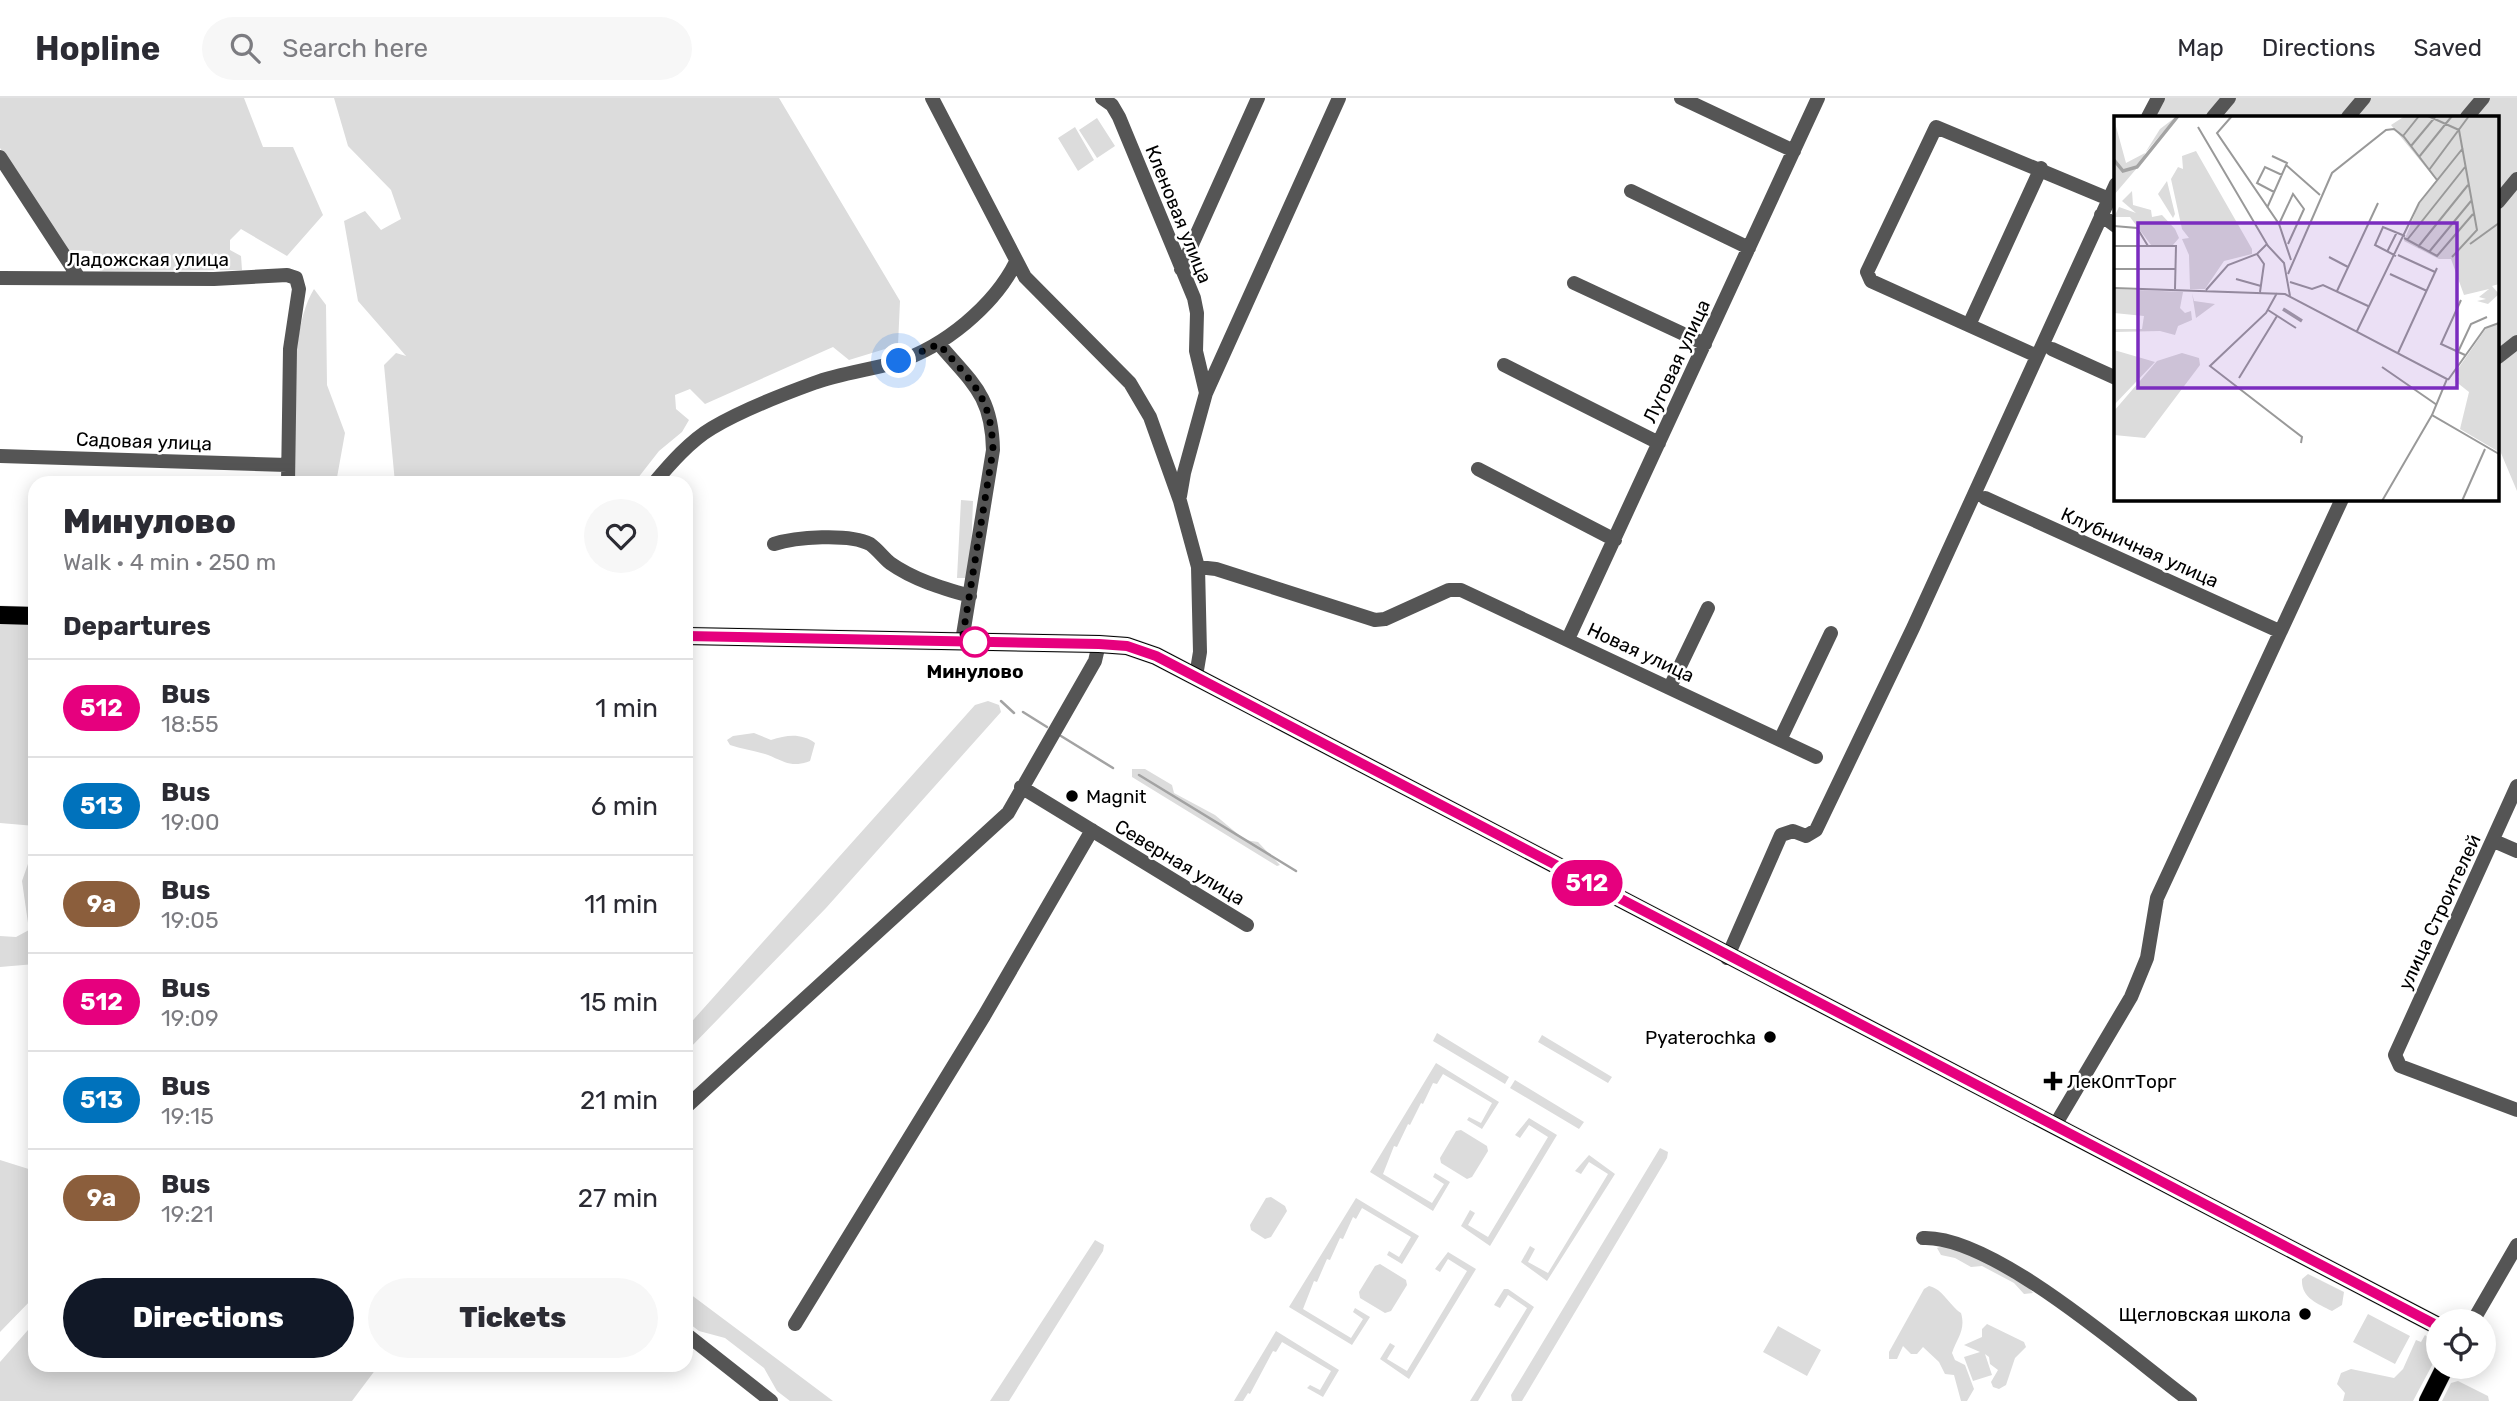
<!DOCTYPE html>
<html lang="en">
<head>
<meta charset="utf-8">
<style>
	:root { --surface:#fff; --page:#f7f7f7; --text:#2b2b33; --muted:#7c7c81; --line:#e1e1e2; --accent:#111827 }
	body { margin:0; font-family:Rubik,sans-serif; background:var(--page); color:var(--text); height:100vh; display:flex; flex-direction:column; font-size:26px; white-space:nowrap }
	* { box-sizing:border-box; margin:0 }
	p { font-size:23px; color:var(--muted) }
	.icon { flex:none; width:38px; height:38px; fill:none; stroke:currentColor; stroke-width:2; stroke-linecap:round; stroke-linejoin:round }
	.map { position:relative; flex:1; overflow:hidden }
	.details { position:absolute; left:28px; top:378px; width:665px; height:896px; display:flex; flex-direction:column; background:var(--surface); border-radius:21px; box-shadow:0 4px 18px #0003 }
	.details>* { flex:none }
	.badge { padding:0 14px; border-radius:23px; font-size:24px; line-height:46px }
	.tools { position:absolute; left:2426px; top:1211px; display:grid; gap:14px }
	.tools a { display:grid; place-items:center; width:70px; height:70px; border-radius:50%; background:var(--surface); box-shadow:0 4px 18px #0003; font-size:35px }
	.you { position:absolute; width:35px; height:35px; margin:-18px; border:5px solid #fff; border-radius:50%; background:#1a73e8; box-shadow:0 0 0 10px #1a73e833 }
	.map>.badge { position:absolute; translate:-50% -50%; box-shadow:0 0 0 4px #fff }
	h2 { padding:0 35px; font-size:26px; line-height:63px }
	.round { display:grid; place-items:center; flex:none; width:74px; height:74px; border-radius:37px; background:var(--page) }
	.overview { display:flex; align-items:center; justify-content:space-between; height:119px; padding:0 35px }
	h1 { font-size:33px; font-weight:800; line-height:52px }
	.cta { display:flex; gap:14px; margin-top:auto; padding:14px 35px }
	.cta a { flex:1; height:80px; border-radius:42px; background:var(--accent); color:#fff; font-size:28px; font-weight:800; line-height:80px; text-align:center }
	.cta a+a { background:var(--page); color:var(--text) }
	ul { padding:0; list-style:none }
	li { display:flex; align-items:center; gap:21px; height:98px; padding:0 35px; border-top:2px solid var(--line) }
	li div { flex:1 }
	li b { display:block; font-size:26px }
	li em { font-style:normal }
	li .badge { min-width:77px; font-weight:700; text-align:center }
	header { display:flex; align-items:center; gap:42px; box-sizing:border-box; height:98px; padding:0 35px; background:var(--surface); border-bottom:2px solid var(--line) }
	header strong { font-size:33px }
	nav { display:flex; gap:38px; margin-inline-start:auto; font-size:24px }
	.search { width:490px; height:63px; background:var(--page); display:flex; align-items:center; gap:18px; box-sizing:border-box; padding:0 24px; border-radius:38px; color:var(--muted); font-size:26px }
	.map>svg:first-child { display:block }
	.green { fill:#dcdcdc }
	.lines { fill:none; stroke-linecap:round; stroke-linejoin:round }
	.stream { stroke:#a3a3a3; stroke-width:2.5 }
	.major-casing { stroke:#dbdbdb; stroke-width:19 }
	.minor { stroke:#555; stroke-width:14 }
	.major { stroke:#000; stroke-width:18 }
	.line-casing { stroke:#fff; stroke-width:16 }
	.line { stroke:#e6007e; stroke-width:10 }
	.walk { stroke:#000; stroke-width:7; stroke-dasharray:0 12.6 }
	.stop-dot { fill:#fff; stroke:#e6007e; stroke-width:3.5 }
	.poi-dot { fill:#000; stroke:#fff; stroke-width:2.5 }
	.labels { text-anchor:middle; stroke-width:5; stroke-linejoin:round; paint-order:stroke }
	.street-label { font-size:19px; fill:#000; stroke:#fff }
	.stop-label { font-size:19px; font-weight:bold; fill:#000; stroke:#fff }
	.poi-label { font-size:19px; fill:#000; stroke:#fff; text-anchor:start }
	.inset-river { fill:none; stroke:#a3a3a3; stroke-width:3.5 }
	.inset-road { fill:none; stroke:#999; stroke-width:2 }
	.view { fill:#7b2cbf; fill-opacity:0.15; stroke:#7b2cbf; stroke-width:3.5 }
	.inset-edge { fill:none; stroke:#000; stroke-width:3.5 }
</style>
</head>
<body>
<header>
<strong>Hopline</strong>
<div class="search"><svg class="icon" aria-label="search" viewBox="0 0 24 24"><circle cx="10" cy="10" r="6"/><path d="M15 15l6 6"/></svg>Search here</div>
<nav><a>Map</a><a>Directions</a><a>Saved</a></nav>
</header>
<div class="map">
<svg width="2517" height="1303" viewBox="0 0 2517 1303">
	<rect width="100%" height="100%" fill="#fff"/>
	<!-- green -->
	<path class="green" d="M0 0H244L263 49H293L323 117 287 158 241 131 230 142V152L241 158 242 172 100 173 92 153 67 152 0 50Z
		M334 0H779L900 203 898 247 849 262 833 249 705 306 690 291 675 297 676 311 689 322 682 334 659 353 634 385H395L384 267 396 255 406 258 358 203 344 123 365 113 381 132 401 121 391 92 348 48Z
		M2163 0H2517V393L2498 348V19H2153Z
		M1097 20 1115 48 1097 60 1079 32Z
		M1075 29 1094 62 1078 73 1058 40Z
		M314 191 326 207 327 287 345 335 336 385H294C295 332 287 235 314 191Z
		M961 402 973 403 970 480H957Z
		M0 526 35 527V728L0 725Z
		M988 603 999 607 1001 614 826 810 686 954V930L975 607Z
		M754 635 771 642C787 637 801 635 815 645L810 663C792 670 785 664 768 657 756 653 742 651 730 647L727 642 733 638Z
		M1132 671H1145L1172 687 1174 695 1215 717 1245 742 1258 744 1280 767 1277 768 1132 679Z
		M35 746V866L0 869V838L16 839 29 832 22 783Z
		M1437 935 1509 979 1505 986 1433 943Z
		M1542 937 1612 979 1608 985 1538 944Z
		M1436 965 1499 1004 1482 1031 1467 1022 1469 1019 1481 1025 1492 1005 1443 976 1437 986 1433 985 1423 1006 1421 1005 1410 1027 1408 1026 1397 1049 1394 1048 1383 1076 1432 1105 1444 1086 1433 1079 1435 1075 1450 1084 1433 1113 1370 1074Z
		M1515 982 1584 1024 1579 1031 1510 990Z
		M1529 1020 1557 1037 1490 1148 1461 1128 1470 1112 1475 1115 1468 1127 1488 1139 1548 1039 1529 1027 1520 1040 1515 1037Z
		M1461 1032 1487 1048 1488 1053 1472 1079 1467 1081 1441 1065 1440 1060 1456 1033Z
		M1660 1050 1668 1054 1667 1060 1522 1303H1512L1511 1297Z
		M1589 1057 1615 1076 1547 1183 1521 1164 1530 1148 1535 1151 1528 1164 1548 1175 1608 1076 1589 1064 1581 1076 1575 1073Z
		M0 1062 35 1073V1198L0 1234Z
		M1271 1099 1285 1108 1287 1113 1271 1139 1265 1141 1251 1132 1250 1127 1266 1100Z
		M1356 1100 1419 1138 1402 1166 1387 1157 1389 1153 1399 1159 1411 1139 1362 1110 1356 1121 1353 1119 1343 1141 1340 1140 1330 1162 1327 1161 1317 1184 1314 1183 1303 1211 1351 1240 1363 1221 1353 1214 1355 1210 1370 1219 1352 1247 1289 1209Z
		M1095 1142 1104 1147 1103 1153 1009 1303H990Z
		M1943 1148C1965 1154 2021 1177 2033 1195L2024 1196 2014 1185 1982 1168 1971 1169 1955 1160 1941 1157 1937 1150Z
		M1448 1154 1476 1171 1409 1281 1380 1261 1390 1245 1395 1248 1387 1261 1407 1273 1467 1173 1448 1161 1440 1174 1435 1171Z
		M1380 1166 1406 1182 1407 1187 1391 1213 1385 1215 1360 1200 1359 1194 1375 1168Z
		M2308 1176 2344 1194 2342 1207 2332 1213C2317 1205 2301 1200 2302 1181Z
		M1929 1188C1943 1191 1949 1207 1961 1215 1966 1232 1957 1240 1952 1255L1955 1262 1965 1267 1974 1291 1967 1303H1961L1954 1277 1945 1276 1939 1264 1923 1249 1917 1256H1911L1903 1248 1897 1261H1889V1254L1924 1191Z
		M1504 1191H1508L1534 1209 1478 1303H1470L1527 1210 1508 1197 1500 1210 1494 1207Z
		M686 1193 833 1303H790L777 1293 764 1270 725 1240 699 1233 686 1223Z
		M2368 1216 2410 1238 2395 1266 2353 1244Z
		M35 1224V1267H379L352 1303H0V1264Z
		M1987 1226 2024 1244 2026 1249 2015 1260 2006 1287 1999 1291 1993 1289 1991 1284 1998 1272 1990 1266 1989 1259 1985 1256 1992 1277 1973 1283 1964 1259 1980 1254 1964 1247 1982 1239V1231Z
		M1778 1228 1821 1252 1807 1278 1763 1254Z
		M1276 1233 1339 1272 1323 1299 1307 1290 1310 1287 1320 1292 1331 1273 1282 1244 1276 1254 1273 1253 1250 1296 1248 1295 1243 1303H1234Z
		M2425 1237 2438 1249V1256L2413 1303H2343L2345 1295 2337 1286 2341 1275 2351 1271 2394 1280 2403 1271 2416 1242 2421 1244Z
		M2458 1283 2488 1298 2489 1303H2442L2451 1285Z"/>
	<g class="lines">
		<!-- stream -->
		<path class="stream" d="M1001 603 1014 615
			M1023 614 1047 629
			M1061 638 1113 670
			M1139 677 1296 773"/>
		<defs>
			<path id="major" d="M0 517 35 518
				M686 538 1099 546 1127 548 1156 558 2438 1228
				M2428 1303 2445 1269"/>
		</defs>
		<!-- major casing -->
		<use href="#major" class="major-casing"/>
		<!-- minor -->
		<path class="minor" d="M932 0 1025 179 1130 285 1150 319 1180 403 1198 469 1200 554 1196 578
			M1102 0 1112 7 1119 19 1194 200 1197 215 1196 253 1206 295
			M1681 0 1794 53
			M2148 19 2158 0
			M2213 19 2229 0
			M2348 19 2364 0
			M2467 19 2483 0
			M0 59 79 180
			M1631 93 1749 150
			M2498 104 2517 81
			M2101 117 2116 128
			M1181 171 1258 0
			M0 180 214 181 287 177 296 180 299 191 290 251 288 385
			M1574 185 1705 246
			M1969 227 2041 70
			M939 246C972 285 992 297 993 352L962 543
			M2052 251 2116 280
			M2037 258 1871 183 1867 174 1936 29 2109 101
			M2498 259 2517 244
			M1504 267 1659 345
			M0 358 287 367
			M1478 371 1615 442
			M654 385C670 366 690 343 712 330 742 312 781 297 814 285 841 275 870 272 897 264 944 249 994 208 1016 164
			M1180 398 1184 375 1206 295 1339 0
			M1985 400 2279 533
			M774 446C795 439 849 435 870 446 877 451 883 459 890 465 914 482 942 490 970 498
			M1198 469 1216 471 1375 522 1385 521 1449 492H1461L1816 659
			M1568 541 1818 0
			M1670 589 1708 510
			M1780 642 1831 535
			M2517 688 2395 957 2400 968 2517 1012
			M1021 689 1247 827
			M2494 743 2517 753
			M1727 860 1781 737 1793 733 1806 738 1816 732 1913 530 2116 86
			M686 1009 1008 715 1095 563 1099 546
			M2054 1029 2131 899 2147 860 2157 800 2342 401
			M1923 1140C1994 1137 2131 1259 2190 1303
			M2473 1223 2517 1147
			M795 1226 984 918 1092 732
			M686 1236 771 1303"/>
		<!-- major -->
		<use href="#major" class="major"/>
	</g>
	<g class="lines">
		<defs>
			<path id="line" d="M686 538 1099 546 1127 548 1156 558 2438 1228"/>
		</defs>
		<!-- line casing -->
		<use href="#line" class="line-casing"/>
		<!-- line -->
		<use href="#line" class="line"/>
		<!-- walk -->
		<path class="walk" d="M899 263 939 246C973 286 991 297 993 352L962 543 975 544"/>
	</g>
	<!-- markers -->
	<circle class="stop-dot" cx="975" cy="544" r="14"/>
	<g class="poi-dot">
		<circle cx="1072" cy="698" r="7"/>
		<circle cx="1770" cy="939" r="7"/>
		<path d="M2049.5 972.5h7v7h7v7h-7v7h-7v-7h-7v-7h7z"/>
		<circle cx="2305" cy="1216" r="7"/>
	</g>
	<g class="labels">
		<!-- street labels -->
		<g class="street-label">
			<text transform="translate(1179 116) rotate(68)" y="7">Кленовая улица</text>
			<text x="148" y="168">Ладожская улица</text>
			<text transform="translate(1676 263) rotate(-65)" y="7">Луговая улица</text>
			<text transform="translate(144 343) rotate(2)" y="7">Садовая улица</text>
			<text transform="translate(2140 449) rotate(24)" y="7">Клубничная улица</text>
			<text transform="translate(1641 554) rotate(25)" y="7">Новая улица</text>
			<text transform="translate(1180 764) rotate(31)" y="7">Северная улица</text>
			<text transform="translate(2439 814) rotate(-65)" y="7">улица Строителей</text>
		</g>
		<!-- stop labels -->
		<g class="stop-label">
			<text x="975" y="580">Минулово</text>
		</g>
		<!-- poi labels -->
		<g class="poi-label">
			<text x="1086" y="705">Magnit</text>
			<text x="1756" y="946" text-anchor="end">Pyaterochka</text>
			<text x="2067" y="990">ЛекОптТорг</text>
			<text x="2291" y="1223" text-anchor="end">Щегловская школа</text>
		</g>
	</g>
	<!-- overview -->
	<g transform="translate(2114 18)">
		<rect width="385" height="385" fill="#fff"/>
		<path d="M63 0 62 1 31 37 29 45 0 79V3L12 47 31 37 46 13ZM291 0H385V168L378 170 385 178 374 188 363 185 372 183 365 181 375 173 350 179 337 143H325L290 125 304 90 323 65 277 9ZM82 35 138 133V138L110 145 91 173H76L75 139 68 123 75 122 68 113 57 63 64 51 69 53 68 40ZM53 65 61 98 59 102 44 78ZM18 75 19 89 37 94 38 101 48 99 61 113 65 122 59 129H37L16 101H0L5 91 22 97 8 85ZM0 173 69 176 66 192 71 197 77 195 78 204 64 210 61 219 46 215 0 216V213H28L30 200 0 197ZM78 177 80 185 101 188 82 202ZM385 208V336L346 313 355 276 341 265 345 261 341 257 373 211ZM0 234 41 246 0 289ZM68 237 85 242 86 249 31 322 0 319V295L43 245Z" fill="#dcdcdc"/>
		<path class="inset-river" d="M0 44 9 55 23 51 64 0M169 193 188 205"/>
		<path class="inset-road" d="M118 0 103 17 165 108 177 144M314 0 345 14M84 11 154 130 170 147 176 180M289 20 305 0M297 30 322 0M305 41 338 0M172 49 206 79M315 54 355 0M160 76 143 67 151 51 168 59M153 92 173 47 158 40M165 108 179 78 190 93 174 128M0 110 23 112 34 130M290 122 323 140 359 98M293 124 351 51M356 128 385 107M0 130H62L61 173M304 131 354 69M273 136 283 116M315 136 357 85M143 138 150 148 146 176M284 139 321 156M282 140 261 129 269 111 291 120M215 141 234 151M338 141 363 114 345 14M0 153H61M174 158 218 57 272 14 280 13 290 21 323 64M276 158 313 175M122 163 147 170M176 166 198 173 209 169 254 190M0 172 171 178 333 263 318 299 385 338M92 174 114 149 143 138 153 128M223 175 264 87M163 177 152 197 96 250 188 321 187 327M347 184 327 228 351 239M154 194 182 212M243 215 305 87 349 32M344 236 357 208 373 201M284 237 323 152M268 251 323 289M125 262 163 200M334 264 371 212 385 207M268 385 318 299M348 385 371 333"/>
		<path class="view" d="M24 107H343V272H24Z"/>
		<rect width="385" height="385" class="inset-edge"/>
	</g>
</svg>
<div class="tools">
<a><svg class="icon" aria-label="locate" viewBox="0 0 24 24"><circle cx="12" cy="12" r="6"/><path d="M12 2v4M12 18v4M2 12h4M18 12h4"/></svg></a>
</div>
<div class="you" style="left:899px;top:263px"></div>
<b class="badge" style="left:1587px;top:785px;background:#e6007e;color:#fff">512</b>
<section class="details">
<div class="overview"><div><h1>Минулово</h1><p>Walk · 4 min · 250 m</p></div><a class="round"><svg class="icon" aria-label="heart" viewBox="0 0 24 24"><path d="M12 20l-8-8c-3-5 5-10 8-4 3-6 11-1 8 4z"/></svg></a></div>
<h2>Departures</h2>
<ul>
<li><span class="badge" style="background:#e6007e;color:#fff">512</span><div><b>Bus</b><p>18:55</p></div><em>1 min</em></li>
<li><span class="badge" style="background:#0072bc;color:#fff">513</span><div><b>Bus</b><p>19:00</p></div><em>6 min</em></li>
<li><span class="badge" style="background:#8b5e3c;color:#fff">9а</span><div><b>Bus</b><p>19:05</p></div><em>11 min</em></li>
<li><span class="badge" style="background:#e6007e;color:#fff">512</span><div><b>Bus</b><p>19:09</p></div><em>15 min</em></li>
<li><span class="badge" style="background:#0072bc;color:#fff">513</span><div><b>Bus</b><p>19:15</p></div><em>21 min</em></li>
<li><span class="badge" style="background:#8b5e3c;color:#fff">9а</span><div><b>Bus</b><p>19:21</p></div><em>27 min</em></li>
</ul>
<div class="cta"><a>Directions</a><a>Tickets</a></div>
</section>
</div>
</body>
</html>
